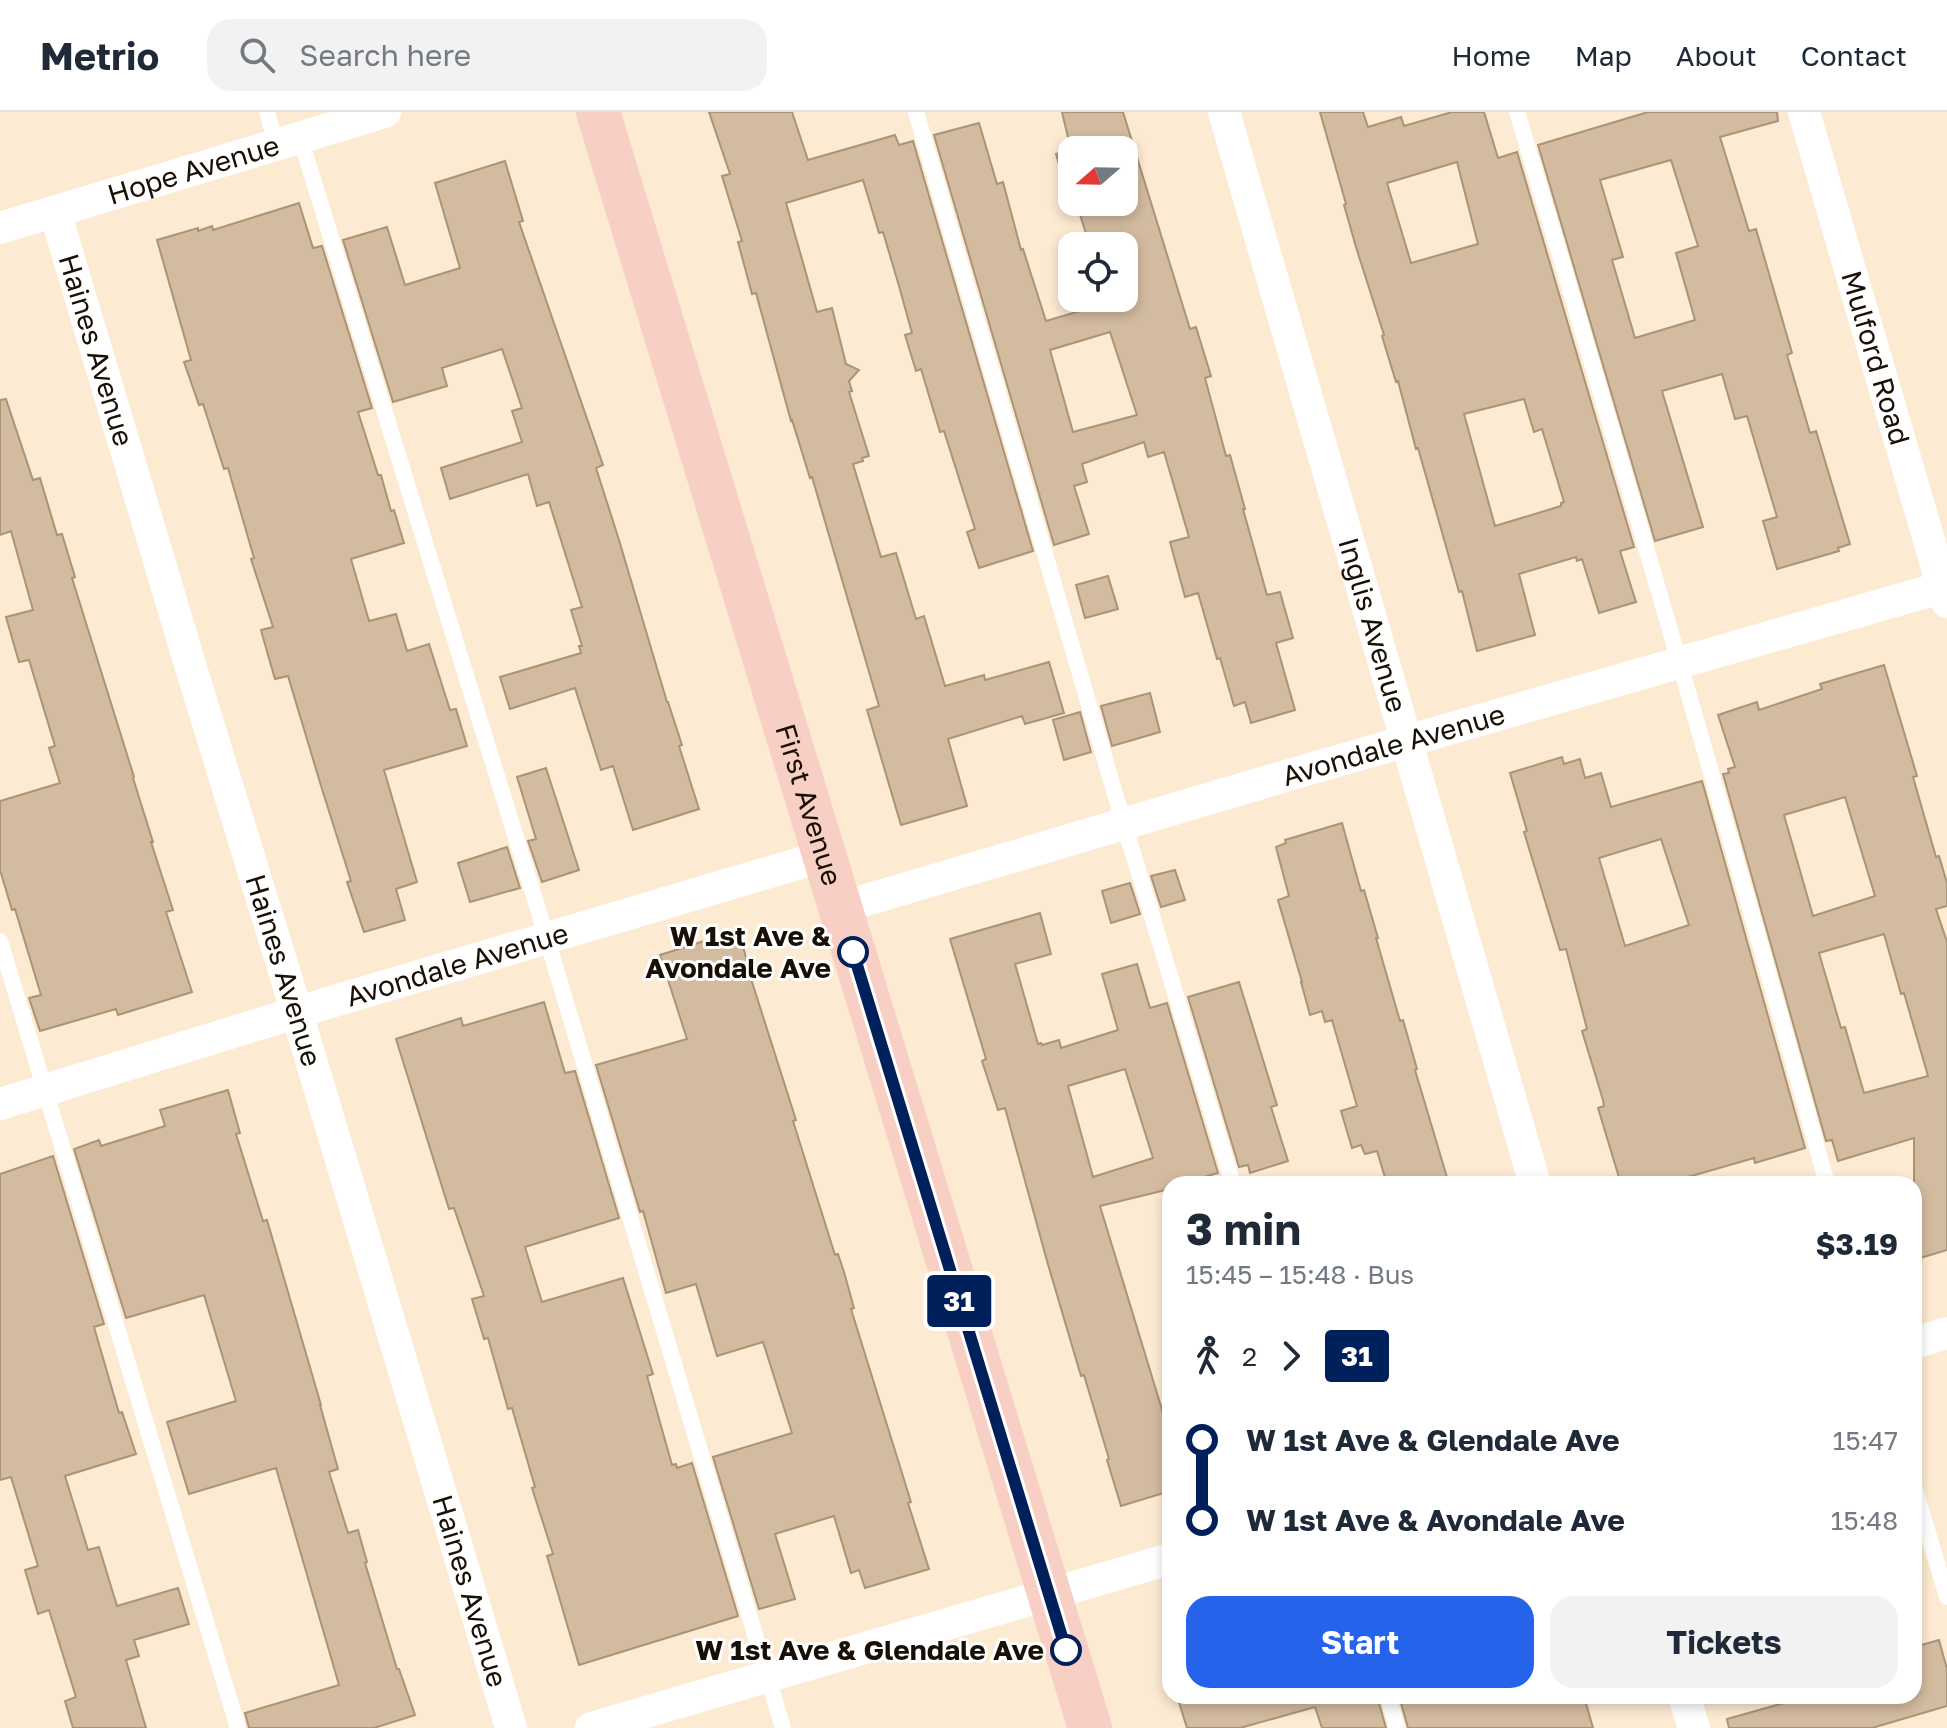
<!DOCTYPE html>
<html lang="en">
<head>
<meta charset="utf-8">
<style>
	:root { --surface:#fff; --page:#f2f2f3; --text:#1f2937; --muted:#747a83; --line:#e0e1e3; --accent:#2563eb }
	body { margin:0; font-family:"Golos Text",sans-serif; background:var(--page); color:var(--text); height:100vh; display:flex; flex-direction:column; font-size:30px; white-space:nowrap }
	* { box-sizing:border-box; margin:0 }
	p { font-size:26px; color:var(--muted) }
	.icon { flex:none; width:44px; height:44px; fill:none; stroke:currentColor; stroke-width:2; stroke-linecap:round; stroke-linejoin:round }
	.map { position:relative; flex:1; overflow:hidden }
	.panel { position:absolute; left:1162px; top:1064px; width:760px; height:528px; display:flex; flex-direction:column; background:var(--surface); border-radius:24px; box-shadow:0 4px 12px #0003 }
	.panel>* { flex:none }
	.badge { padding:0 16px; border-radius:6px; font-size:28px; line-height:52px }
	.needle { width:52px; rotate:250deg }
	.tools { position:absolute; left:1058px; top:24px; display:grid; gap:16px }
	.tools a { display:grid; place-items:center; width:80px; height:80px; border-radius:16px; background:var(--surface); box-shadow:0 4px 12px #0003; font-size:40px }
	.map>.badge { position:absolute; translate:-50% -50%; box-shadow:0 0 0 4px #fff }
	.legs { display:flex; align-items:center; gap:12px; height:88px; padding:0 24px; font-size:26px }
	.legs p { margin-inline-start:auto }
	.headline { display:flex; align-items:center; justify-content:space-between; height:136px; padding:0 24px }
	h1 { font-size:44px; font-weight:700; line-height:60px }
	.primary-button { display:flex; gap:16px; margin-top:auto; padding:16px 24px }
	.primary-button a { flex:1; height:92px; border-radius:24px; background:var(--accent); color:#fff; font-size:32px; font-weight:700; line-height:92px; text-align:center }
	.primary-button a+a { background:var(--page); color:var(--text) }
	ul { padding:0 24px; list-style:none }
	li { display:flex; align-items:center; gap:28px; height:80px; font-size:30px }
	li i { display:grid; place-items:center; width:12px; height:100%; margin:0 10px; background:currentColor }
	li i::after { content:''; width:20px; height:20px; margin:-10px; border:6px solid; border-radius:50%; background:var(--surface) }
	li p { margin-inline-start:auto }
	li:first-child i { background:linear-gradient(#0000 50%,currentColor 0) }
	li:last-child i { background:linear-gradient(currentColor 50%,#0000 0) }
	header { display:flex; align-items:center; gap:48px; box-sizing:border-box; height:112px; padding:0 40px; background:var(--surface); border-bottom:2px solid var(--line) }
	header strong { font-size:38px }
	nav { display:flex; gap:44px; margin-inline-start:auto; font-size:28px }
	.search { width:560px; height:72px; background:var(--page); display:flex; align-items:center; gap:20px; box-sizing:border-box; padding:0 28px; border-radius:24px; color:var(--muted); font-size:30px }
	.map>svg:first-child { display:block }
	.building { fill:#d2bb9e; stroke:#aa9478; stroke-width:2; fill-rule:evenodd }
	.lines { fill:none; stroke-linecap:round; stroke-linejoin:round }
	.lane { stroke:#fff; stroke-width:16 }
	.street { stroke:#fff; stroke-width:32 }
	.secondary { stroke:#f8cfc5; stroke-width:44 }
	.line-1-casing { stroke:#fff; stroke-width:18 }
	.line-1 { stroke:#00205b; stroke-width:12 }
	.stop-1-dot { fill:#fff; stroke:#00205b; stroke-width:4 }
	.labels { text-anchor:middle; stroke-width:6; stroke-linejoin:round; paint-order:stroke }
	.street-label { font-size:28px; fill:#181006; stroke:#fff }
	.stop-label { font-size:28px; font-weight:bold; fill:#181006; stroke:#fff; text-anchor:end }
</style>
</head>
<body>
<header>
<strong>Metrio</strong>
<div class="search"><svg class="icon" aria-label="search" viewBox="0 0 24 24"><circle cx="10" cy="10" r="6"/><path d="M15 15l6 6"/></svg>Search here</div>
<nav><a>Home</a><a>Map</a><a>About</a><a>Contact</a></nav>
</header>
<div class="map">
<svg width="1947" height="1616" viewBox="0 0 1947 1616">
	<rect width="100%" height="100%" fill="#fdead2"/>
	<!-- building -->
	<path class="building" d="M709 0H792L808 48 895 23 899 33 913 29 1033 439 979 456 967 420 975 417 944 319 940 320 921 257 916 259 905 223 912 221 899 174 883 120 879 121 863 68 786 91 817 200 832 196 846 252 859 258 849 269 852 279 849 280 869 344 862 346 863 349 853 352 881 445 896 441 916 507 924 504 945 574 984 563 985 568 1049 550 1064 601 1025 612 1022 604 948 627 967 694 901 713 867 598 879 594 812 365 810 366 792 308 791 309 756 181 752 182 738 130 742 129 722 64 730 62Z
		M1062 0H1123L1190 217 1196 215 1211 264 1205 266 1226 344 1230 343 1245 397H1243L1267 483 1280 480 1293 526 1276 531 1295 598 1251 611 1245 590 1234 594 1220 546 1217 547 1198 481 1185 485 1170 430 1189 425 1164 340 1148 345 1144 330 1082 352 1087 370 1074 374 1089 422 1054 433 934 23 979 11 997 72 1003 70 1021 138 1023 137 1046 209 1124 186V134H1090L1076 90H1124V38H1072V85L1069 86 1056 42 1071 38ZM1110 220 1137 303 1073 320 1050 238Z
		M1320 0H1363L1368 15 1401 5 1404 14 1452 0H1484L1498 46 1517 40 1634 435 1620 439 1636 490 1599 501 1582 447 1577 449 1576 445 1519 462 1535 523 1477 539 1462 479 1459 480 1418 336 1416 337 1398 269 1396 270 1382 224 1384 223 1356 135 1344 93 1346 92ZM1457 50 1478 132 1411 151 1387 71ZM1524 287 1534 320 1542 317 1564 390 1561 391V394L1495 414 1464 302Z
		M1648 0H1777L1778 9 1720 25 1749 119 1756 117 1792 241 1787 243 1810 321 1816 319 1850 432 1838 436 1839 439 1777 457 1763 409 1777 405 1747 304 1735 307 1722 262 1662 279 1703 415 1655 429 1538 33ZM1671 48 1698 134 1676 141 1695 208 1635 226 1612 148 1623 145 1600 68Z
		M505 49 523 109 519 110 603 353 596 356 619 428 667 590H668L682 633 679 634 699 697 633 718 613 654 601 658 575 576 510 597 500 565 581 541 579 534H582L571 498 582 495 549 390 537 394 528 362 450 387 441 356 522 330 512 299 522 296 502 237 442 256 447 274 393 290 343 128 387 115 405 173 460 156 435 71Z
		M299 91 313 136 322 134 372 296 358 300 378 363H381L391 399 394 398 404 431 351 447 369 509 396 502 407 539 429 532 450 598 456 597 467 634 384 658 417 770 396 777 405 808 364 820 347 770 351 769 322 677 288 564 275 567 268 543 261 518 273 515 251 447 254 446 228 356 224 357 203 292 199 293 184 250 191 248 157 128 198 116V119L212 114 213 118Z
		M6 287 33 368 40 366 57 423 62 422 75 465 72 466 134 665 133 666 153 730H151L173 798 166 800 192 880 118 903 116 897 40 919 29 886 41 883 15 797 12 798 0 758V689L60 671 49 636 55 634 29 548 19 550 6 505 33 498 11 419 0 423V288Z
		M1108 464 1118 497 1085 506 1076 473Z
		M1884 553 1917 664 1913 665 1936 745 1939 744 1947 771V794L1936 797 1947 830V1138L1914 1148V1026L1838 1049 1832 1028 1826 1029 1723 662 1729 661 1728 657 1735 655 1718 603 1757 590 1759 598 1822 577 1820 572ZM1845 685 1875 784 1813 804 1784 703ZM1884 822 1901 882 1904 881 1928 964 1864 981 1845 915 1841 916 1819 841Z
		M1150 581 1160 620 1112 634 1101 594Z
		M1080 600 1091 640 1064 648 1053 608Z
		M1562 645 1564 652 1580 647 1585 666 1601 661 1611 695 1702 669 1805 1036 1755 1051 1754 1046 1688 1065 1690 1072H1621L1598 996 1604 994 1603 988 1582 919 1587 917 1566 837 1560 838 1524 720 1527 719 1510 661ZM1661 727 1689 813 1625 834 1599 746Z
		M546 656 579 758 542 770 528 729 536 727 517 665Z
		M1342 711 1361 779 1364 778 1378 826H1376L1400 909 1403 908 1417 957 1415 958 1449 1072H1387L1377 1039 1365 1042 1361 1033 1352 1036 1341 999 1357 994 1332 908 1325 910 1322 899 1310 903 1301 870H1302L1278 788 1289 784 1276 735 1286 731 1285 728Z
		M507 735 520 776 470 790 458 751Z
		M1175 758 1185 788 1161 795 1151 764Z
		M1130 771 1140 802 1111 811 1102 779Z
		M1040 801 1051 842 1015 852 1038 932 1041 931 1042 933 1059 928 1061 936 1118 918 1102 862 1137 852 1150 896 1167 891 1218 1061 1179 1072H1170V1077L1100 1094 1170 1324V1379L1121 1394 1107 1348 1109 1347 1084 1263 1081 1264 1047 1149 1005 996 998 998 982 949 986 947 950 827ZM1125 957 1153 1046 1093 1065 1068 974Z
		M739 818 752 870 796 1008 793 1009 835 1143 838 1142 844 1160 854 1196 851 1197 911 1390 908 1391 929 1457 865 1476 859 1458 851 1461 834 1404 775 1422 795 1487 759 1497 713 1345 792 1321 763 1230 717 1244 696 1172 666 1181 643 1099 640 1100 596 953 687 927 660 843Z
		M1239 870 1277 993 1271 995 1288 1049 1250 1061 1248 1053 1239 1055 1188 885Z
		M544 890 565 961 575 959 619 1106 525 1135 542 1190 623 1166 653 1262 647 1264 672 1353 676 1352 677 1356 692 1351 738 1504 579 1553 547 1444 553 1442 532 1376 535 1375 512 1296 508 1297 488 1226 484 1227 472 1187 484 1184 454 1096 449 1097 396 927 461 906 463 914Z
		M228 978 240 1021 236 1022 263 1109 267 1108 321 1293H320L338 1357 329 1360 348 1421 358 1418 367 1450 365 1451 397 1557H399L415 1603 374 1616H249L245 1601 339 1573 276 1356 189 1382 167 1310 236 1289 204 1183 126 1206 74 1037 99 1028 101 1034 165 1014 160 998Z
		M53 1044 104 1212 94 1215 119 1301 122 1300 136 1342 65 1364 88 1438 99 1435 117 1494 178 1476 189 1512 134 1528 139 1544 126 1548 146 1616H73L65 1589 76 1585 49 1498 38 1502 25 1458 38 1454 11 1365 0 1368V1062Z
		M1939 1528 1947 1557V1594L1872 1616H1729L1727 1607 1809 1584H1914V1535Z
		M1177 1584H1377L1386 1616H1322L1315 1595 1240 1616H1187Z
		M1399 1584H1584L1593 1616H1408Z"/>
	<g class="lines">
		<!-- lane -->
		<path class="lane" d="M267 0 276 32
			M916 0 1115 682 1233 1072
			M1517 0C1624 356 1728 714 1827 1072
			M300 25 537 794 783 1616
			M0 829 238 1616
			M1914 1374 1947 1485
			M1388 1584 1397 1616"/>
		<!-- street -->
		<g class="street">
			<path id="s1" d="M1224 0 1535 1072"/>
			<path id="s2" d="M1804 0 1947 490"/>
			<path id="s3" d="M55 100 192 559 297 901 511 1616"/>
			<path id="s4" d="M0 116 385 0"/>
			<path id="s5" d="M839 796 1306 658 1947 474"/>
			<path id="s6" d="M0 992 331 890 824 744"/>
			<path d="M1914 1231 1947 1221"/>
			<path d="M1684 1584 1694 1616"/>
			<path d="M591 1616 1170 1447"/>
		</g>
		<!-- secondary -->
		<path class="secondary" id="s7" d="M598 0 1090 1616"/>
	</g>
	<g class="lines">
		<defs>
			<path id="line-1" d="M853 840 1066 1538"/>
		</defs>
		<!-- line-1 casing -->
		<use href="#line-1" class="line-1-casing"/>
		<!-- line-1 -->
		<use href="#line-1" class="line-1"/>
	</g>
	<!-- markers -->
	<g class="stop-1-dot">
		<circle cx="853" cy="840" r="14"/>
		<circle cx="1066" cy="1538" r="14"/>
	</g>
	<g class="labels">
		<!-- street labels -->
		<g class="street-label">
			<text dy="10" stroke="none"><textPath href="#s4" startOffset="202">Hope Avenue</textPath></text>
			<text dy="10" stroke="none"><textPath href="#s3" startOffset="144">Haines Avenue</textPath></text>
			<text dy="10" stroke="none"><textPath href="#s2" startOffset="256">Mulford Road</textPath></text>
			<text dy="10" stroke="none"><textPath href="#s1" startOffset="534">Inglis Avenue</textPath></text>
			<text dy="10" stroke="none"><textPath href="#s5" startOffset="578">Avondale Avenue</textPath></text>
			<text dy="10" stroke="none"><textPath href="#s7" startOffset="724">First Avenue</textPath></text>
			<text dy="10" stroke="none"><textPath href="#s6" startOffset="478">Avondale Avenue</textPath></text>
			<text dy="10" stroke="none"><textPath href="#s3" startOffset="792">Haines Avenue</textPath></text>
			<text dy="10" stroke="none"><textPath href="#s3" startOffset="1440">Haines Avenue</textPath></text>
		</g>
		<!-- stop labels -->
		<g class="stop-label">
			<text x="831" y="834">W 1st Ave &amp;<tspan x="831" dy="32">Avondale Ave</tspan></text>
			<text x="1044" y="1548">W 1st Ave &amp; Glendale Ave</text>
		</g>
	</g>
</svg>
<div class="tools">
<a><svg class="needle" viewBox="-14 -14 28 28"><path d="M0-13l5 13h-10z" fill="#e53935"/><path d="M0 13l5-13h-10z" fill="#747a83"/></svg></a>
<a><svg class="icon" aria-label="locate" viewBox="0 0 24 24"><circle cx="12" cy="12" r="6"/><path d="M12 2v4M12 18v4M2 12h4M18 12h4"/></svg></a>
</div>
<b class="badge" style="left:959px;top:1189px;background:#00205b;color:#fff">31</b>
<section class="panel">
<div class="headline"><div><h1>3 min</h1><p>15:45 – 15:48 · Bus</p></div><b>$3.19</b></div>
<div class="legs"><svg class="icon" aria-label="walk" viewBox="0 0 24 24"><circle cx="13" cy="4" r="2"/><path d="M13 8l-2 6 4 7M11 14l-3 7M7 12l3-4h3l4 4"/></svg>2<svg class="icon" aria-label="forward" viewBox="0 0 24 24"><path d="M9 5l7 7-7 7"/></svg><b class="badge" style="background:#00205b;color:#fff">31</b></div>
<ul>
<li><i style="color:#00205b"></i><b>W 1st Ave &amp; Glendale Ave</b><p>15:47</p></li>
<li><i style="color:#00205b"></i><b>W 1st Ave &amp; Avondale Ave</b><p>15:48</p></li>
</ul>
<div class="primary-button"><a>Start</a><a>Tickets</a></div>
</section>
</div>
</body>
</html>
